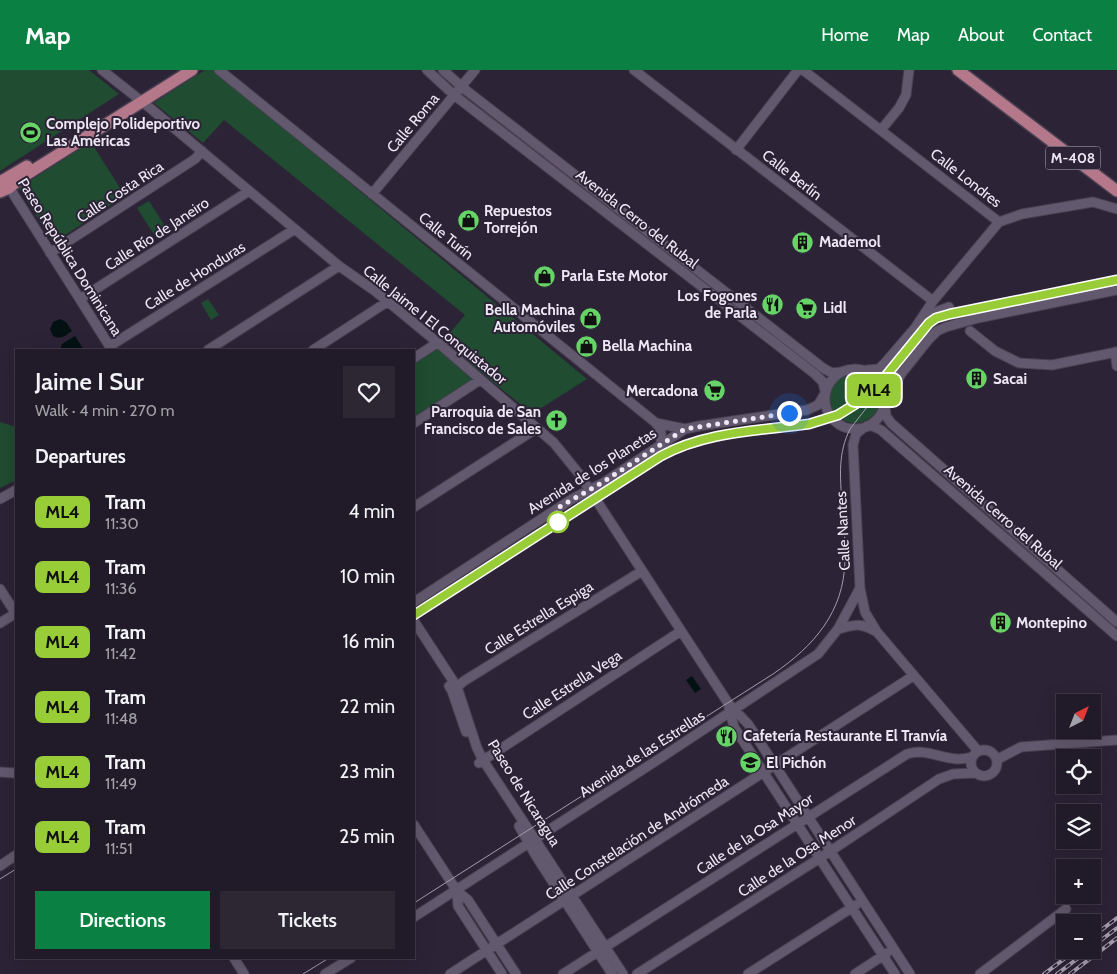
<!DOCTYPE html>
<html lang="en">
<head>
<meta charset="utf-8">
<style>
	:root { --surface:#211a28; --page:#2d2734; --text:#f1f3f6; --muted:#a2a1a8; --line:#3e3845; --accent:#0b8043 }
	body { margin:0; font-family:Cabin,sans-serif; background:var(--page); color:var(--text); height:100vh; display:flex; flex-direction:column; font-size:19px; white-space:nowrap }
	* { box-sizing:border-box; margin:0 }
	p { font-size:16px; color:var(--muted) }
	.icon { flex:none; width:28px; height:28px; fill:none; stroke:currentColor; stroke-width:2; stroke-linecap:round; stroke-linejoin:round }
	.map { position:relative; flex:1; overflow:hidden }
	.details { position:absolute; left:15px; top:279px; width:400px; height:610px; display:flex; flex-direction:column; background:var(--surface); border-radius:0px; box-shadow:0 5px 20px #0002,0 0 0 1px var(--line) }
	.details>* { flex:none }
	.badge { padding:0 10px; border-radius:8px; font-size:18px; line-height:32px }
	.needle { width:32px; rotate:42deg }
	.controls { position:absolute; left:1056px; top:624px; display:grid; gap:10px }
	.controls a { display:grid; place-items:center; width:45px; height:45px; border-radius:0px; background:var(--surface); box-shadow:0 5px 20px #0002,0 0 0 1px var(--line); font-size:25px }
	.you { position:absolute; width:25px; height:25px; margin:-12px; border:4px solid #fff; border-radius:50%; background:#1a73e8; box-shadow:0 0 0 8px #1a73e833 }
	.map>.badge { position:absolute; translate:-50% -50%; box-shadow:0 0 0 2px #fff }
	h2 { padding:0 20px; font-size:19px; line-height:45px }
	.round { display:grid; place-items:center; flex:none; width:52px; height:52px; border-radius:0px; background:var(--page) }
	.overview { display:flex; align-items:center; justify-content:space-between; height:85px; padding:0 20px }
	h1 { font-size:24px; font-weight:600; line-height:38px }
	.action { display:flex; gap:10px; margin-top:auto; padding:10px 20px }
	.action a { flex:1; height:58px; border-radius:0px; background:var(--accent); color:#fff; font-size:20px; font-weight:600; line-height:58px; text-align:center }
	.action a+a { background:var(--page); color:var(--text) }
	ul { padding:0; list-style:none }
	li { display:flex; align-items:center; gap:15px; height:65px; padding:0 20px }
	li div { flex:1 }
	li b { display:block; font-size:19px }
	li em { font-style:normal }
	li .badge { min-width:55px; font-weight:700; text-align:center }
	header { display:flex; align-items:center; gap:30px; box-sizing:border-box; height:70px; padding:0 25px; background:var(--accent); color:#fff }
	header strong { font-size:24px }
	nav { display:flex; gap:28px; margin-inline-start:auto; font-size:18px }
	.map>svg:first-child { display:block }
	.green { fill:#204c31 }
	.water { fill:#041113 }
	.lines { fill:none; stroke-linecap:round; stroke-linejoin:round }
	.minor-casing { stroke:#494151; stroke-width:11 }
	.major-casing { stroke:#494151; stroke-width:14 }
	.minor { stroke:#63596e; stroke-width:9 }
	.major { stroke:#b5788b; stroke-width:11 }
	.tram { stroke:#a49dac; stroke-width:1 }
	.rail-casing { stroke:#a49dac; stroke-width:4 }
	.rail { stroke:#2c2336; stroke-width:2; stroke-dasharray:5.5; stroke-linecap:butt }
	.line-casing { stroke:#fff; stroke-width:11 }
	.line { stroke:#98cd37; stroke-width:8 }
	.walk { stroke:#eee8f5; stroke-width:5; stroke-dasharray:0 9 }
	.stop-dot { fill:#fff; stroke:#98cd37; stroke-width:2.5 }
	.labels { text-anchor:middle; stroke-width:4; stroke-linejoin:round; paint-order:stroke }
	.shield { fill:#2c2336; stroke:#b4adbc; stroke-width:1 }
	.shield-label { font-size:14px; font-weight:bold; fill:#eee8f5 }
	.street-label { font-size:15px; fill:#eee8f5; stroke:#2c2336 }
	.poi-label { font-size:15px; font-weight:bold; fill:#eee8f5; stroke:#2c2336; text-anchor:start }
</style>
</head>
<body>
<header>
<strong>Map</strong>
<nav><a>Home</a><a>Map</a><a>About</a><a>Contact</a></nav>
</header>
<div class="map">
<svg width="1117" height="904" viewBox="0 0 1117 904">
	<rect width="100%" height="100%" fill="#2c2336"/>
	<!-- green -->
	<path class="green" d="M0 0H89L119 24 0 101Z
		M205 0H213L587 309 532 344 443 271 465 245 224 50 203 73 154 33Z
		M91 72 125 126 53 173 19 118Z
		M149 131 168 161 156 168 137 138Z
		M208 229 219 245 211 250 201 233Z
		M437 273 480 310 414 352V289Z
		M830 328a25 25 0 1 1 50 0a25 25 0 1 1-50 0Z
		M0 352 16 357V410L0 418Z"/>
	<!-- water -->
	<path class="water" d="M60 249 66 252 72 261C65 266 61 270 53 266L50 259 53 252Z
		M75 266 84 280H60L62 274Z
		M692 606 701 619 695 623 686 610Z"/>
	<g class="lines">
		<defs>
			<path id="minor" d="M102 0 150 38 339 196 375 221 443 277 554 373 580 405 728 633 748 654 910 904
				M219 0 656 353 661 362V374
				M427 0 454 25 815 304 823 312 825 321
				M443 0 462 17 823 298 832 303 841 302
				M634 0 933 231
				M803 0 999 152 933 231 915 258 884 294 879 299 867 300
				M881 60 899 38 906 25 909 0
				M736 80 798 0
				M7 114 112 280
				M372 124 475 0
				M999 152 1022 144 1093 132 1117 139
				M50 183 195 89 202 81
				M80 229 249 121
				M921 253 936 242 949 237
				M970 261 995 281 1019 293 1052 295 1117 282
				M110 276 295 159
				M208 280 339 196
				M313 280 387 232
				M1115 282 1117 296
				M414 288 437 273
				M825 329a30 30 0 1 1 60 0a30 30 0 1 1-60 0Z
				M885 334 901 304 929 269 937 261 946 257 978 248 1117 220
				M885 335 886 346 891 353 1117 552
				M414 353 480 310
				M656 353 685 359 699 356 807 340 818 335 824 325
				M867 356H872L881 360 1117 566
				M863 358 856 364 853 375 860 518 865 542 877 562 978 681
				M0 429 16 420
				M414 437 537 358
				M0 519 16 544
				M414 532 572 429 603 413 685 359
				M414 551 457 617 477 678 483 690 623 904
				M0 553 16 543
				M838 559C854 555 860 552 875 561
				M449 616 452 621 466 662
				M452 621 464 611 642 501
				M729 638 734 657 895 904
				M971 693a13 13 0 1 1 26 0a13 13 0 1 1-26 0Z
				M998 689 1021 677 1117 670
				M479 693 681 561
				M0 702 14 703 16 702
				M414 755 457 821 468 830 516 904
				M519 756 536 786 612 904
				M0 796 16 785
				M457 821 458 836 502 904
				M414 847 659 689 818 584 838 559 860 518
				M234 888 244 904
				M325 904 351 888
				M450 904 913 606
				M563 904 907 684C911 683 915 682 919 682 938 683 953 693 972 687
				M637 904 820 788 939 709 953 704 975 703
				M748 904 856 835
				M855 904 887 883
				M980 904 1066 839"/>
			<path id="major" d="M958 0 1117 121
				M0 112 27 96
				M0 122 9 118 21 108 192 0"/>
		</defs>
		<!-- minor casing -->
		<use href="#minor" class="minor-casing"/>
		<!-- major casing -->
		<use href="#major" class="major-casing"/>
		<!-- minor -->
		<use href="#minor" class="minor"/>
		<!-- major -->
		<use href="#major" class="major"/>
		<!-- tram -->
		<path class="tram" d="M414 545 670 381C735 350 817 374 872 321
			M0 809 16 799
			M414 833 773 604C814 576 844 542 845 490 846 471 843 452 842 433 840 406 838 383 850 359L930 256 946 248 1117 215
			M303 904 329 888"/>
		<defs>
			<path id="rail" d="M1092 867 1117 848
				M1092 877 1117 858
				M1044 904 1076 880
				M1057 904 1089 880
				M1070 904 1117 868"/>
		</defs>
		<!-- rail casing -->
		<use href="#rail" class="rail-casing"/>
		<!-- rail -->
		<use href="#rail" class="rail"/>
	</g>
	<g class="lines">
		<defs>
			<path id="line" d="M414 545 661 386C706 361 760 361 809 354L838 345 865 328 880 313 929 253 936 248 950 244 1117 210"/>
		</defs>
		<!-- line casing -->
		<use href="#line" class="line-casing"/>
		<!-- line -->
		<use href="#line" class="line"/>
		<!-- walk -->
		<path class="walk" d="M558 452 556 439 603 412 685 359 789 343"/>
	</g>
	<!-- icons -->
	<defs>
		<symbol id="stadium-disc" viewBox="-11 -11 22 22"><circle r="9.5" fill="#66d467" stroke="#2c2336"/><path d="M0-5a6.5 5 0 1 0 0 10a6.5 5 0 1 0 0-10ZM-3.5-1.8h7v3.6h-7Z" fill="#111"/></symbol>
		<symbol id="shop-disc" viewBox="-11 -11 22 22"><circle r="9.5" fill="#66d467" stroke="#2c2336"/><path d="M-5-2.5h2.3a2.7 3.5 0 0 1 5.4 0H5L5.5 6h-11ZM-1.5-2.5h3a1.5 2.3 0 0 0-3 0Z" fill="#111"/></symbol>
		<symbol id="building-disc" viewBox="-11 -11 22 22"><circle r="9.5" fill="#66d467" stroke="#2c2336"/><path d="M-4-6H4V6H1V3H-1V6H-4ZM-2.5-4.3h1.7v1.8h-1.7ZM.8-4.3h1.7v1.8H.8ZM-2.5-1h1.7V.8h-1.7ZM.8-1h1.7V.8H.8Z" fill="#111"/></symbol>
		<symbol id="restaurant-disc" viewBox="-11 -11 22 22"><circle r="9.5" fill="#66d467" stroke="#2c2336"/><path d="M-5-6h1v4h1v-4h1v4h1v-4h1v5L-1.5 .5V6h-2V.5L-5-1ZM5-6V6H3V1.5H1.5Q1.5-4 5-6Z" fill="#111"/></symbol>
		<symbol id="supermarket-disc" viewBox="-11 -11 22 22"><circle r="9.5" fill="#66d467" stroke="#2c2336"/><path d="M-6-5.5h2.5l.6 2H6L4.5 2H-2.5L-4.4-4H-6ZM-1.5 3.2a1.3 1.3 0 1 0 .1 0ZM3 3.2a1.3 1.3 0 1 0 .1 0Z" fill="#111"/></symbol>
		<symbol id="church-disc" viewBox="-11 -11 22 22"><circle r="9.5" fill="#66d467" stroke="#2c2336"/><path d="M-1.2-6h2.4v3.5h3.3v2.4h-3.3V6h-2.4V-.1h-3.3v-2.4h3.3Z" fill="#111"/></symbol>
		<symbol id="school-disc" viewBox="-11 -11 22 22"><circle r="9.5" fill="#66d467" stroke="#2c2336"/><path d="M0-5L7-2L0 1L-7-2ZM-4 1L0 2.5L4 1V4Q0 6-4 4Z" fill="#111"/></symbol>
	</defs>
	<g fill-rule="evenodd">
		<use href="#stadium-disc" x="18" y="50" width="25" height="25"/>
		<use href="#shop-disc" x="456" y="138" width="25" height="25"/>
		<use href="#building-disc" x="790" y="160" width="25" height="25"/>
		<use href="#shop-disc" x="532" y="194" width="25" height="25"/>
		<use href="#restaurant-disc" x="760" y="222" width="25" height="25"/>
		<use href="#supermarket-disc" x="794" y="226" width="25" height="25"/>
		<use href="#shop-disc" x="578" y="236" width="25" height="25"/>
		<use href="#shop-disc" x="574" y="264" width="25" height="25"/>
		<use href="#building-disc" x="964" y="296" width="25" height="25"/>
		<use href="#supermarket-disc" x="702" y="308" width="25" height="25"/>
		<use href="#church-disc" x="544" y="338" width="25" height="25"/>
		<use href="#building-disc" x="988" y="540" width="25" height="25"/>
		<use href="#restaurant-disc" x="714" y="654" width="25" height="25"/>
		<use href="#school-disc" x="738" y="680" width="25" height="25"/>
	</g>
	<!-- markers -->
	<circle class="stop-dot" cx="558" cy="452" r="10"/>
	<g class="labels">
		<!-- shield labels -->
		<rect class="shield" x="1045.5" y="76.5" width="55" height="23" rx="4"/>
		<g class="shield-label">
			<text x="1073" y="93">M-408</text>
		</g>
		<!-- street labels -->
		<g class="street-label">
			<text transform="translate(413 53) rotate(-50)" y="5">Calle Roma</text>
			<text transform="translate(792 105) rotate(38)" y="5">Calle Berlín</text>
			<text transform="translate(966 108) rotate(38)" y="5">Calle Londres</text>
			<text transform="translate(120 122) rotate(-33)" y="5">Calle Costa Rica</text>
			<text transform="translate(637 149) rotate(38)" y="5">Avenida Cerro del Rubal</text>
			<text transform="translate(157 164) rotate(-33)" y="5">Calle Río de Janeiro</text>
			<text transform="translate(446 166) rotate(39)" y="5">Calle Turín</text>
			<text transform="translate(70 187) rotate(58)" y="5">Paseo República Dominicana</text>
			<text transform="translate(195 206) rotate(-32)" y="5">Calle de Honduras</text>
			<text transform="translate(435 255) rotate(39)" y="5">Calle Jaime I El Conquistador</text>
			<text transform="translate(592 401) rotate(-32)" y="5">Avenida de los Planetas</text>
			<text transform="translate(1003 447) rotate(41)" y="5">Avenida Cerro del Rubal</text>
			<text transform="translate(843 461) rotate(-93)" y="5">Calle Nantes</text>
			<text transform="translate(539 548) rotate(-32)" y="5">Calle Estrella Espiga</text>
			<text transform="translate(572 615) rotate(-33)" y="5">Calle Estrella Vega</text>
			<text transform="translate(642 684) rotate(-33)" y="5">Avenida de las Estrellas</text>
			<text transform="translate(524 723) rotate(58)" y="5">Paseo de Nicaragua</text>
			<text transform="translate(755 764) rotate(-33)" y="5">Calle de la Osa Mayor</text>
			<text transform="translate(637 768) rotate(-33)" y="5">Calle Constelación de Andrómeda</text>
			<text transform="translate(797 786) rotate(-33)" y="5">Calle de la Osa Menor</text>
		</g>
		<!-- poi labels -->
		<g class="poi-label">
			<text x="46" y="59">Complejo Polideportivo<tspan x="46" dy="17">Las Américas</tspan></text>
			<text x="484" y="146">Repuestos<tspan x="484" dy="17">Torrejón</tspan></text>
			<text x="819" y="177">Mademol</text>
			<text x="561" y="211">Parla Este Motor</text>
			<text x="757" y="231" text-anchor="end">Los Fogones<tspan x="757" dy="17">de Parla</tspan></text>
			<text x="823" y="243">Lidl</text>
			<text x="575" y="245" text-anchor="end">Bella Machina<tspan x="575" dy="17">Automóviles</tspan></text>
			<text x="602" y="281">Bella Machina</text>
			<text x="993" y="314">Sacai</text>
			<text x="698" y="326" text-anchor="end">Mercadona</text>
			<text x="541" y="347" text-anchor="end">Parroquia de San<tspan x="541" dy="17">Francisco de Sales</tspan></text>
			<text x="1016" y="558">Montepino</text>
			<text x="743" y="671">Cafetería Restaurante El Tranvía</text>
			<text x="766" y="698">El Pichón</text>
		</g>
	</g>
</svg>
<div class="controls">
<a><svg class="needle" viewBox="-14 -14 28 28"><path d="M0-13l5 13h-10z" fill="#e53935"/><path d="M0 13l5-13h-10z" fill="#a2a1a8"/></svg></a>
<a><svg class="icon" aria-label="locate" viewBox="0 0 24 24"><circle cx="12" cy="12" r="6"/><path d="M12 2v4M12 18v4M2 12h4M18 12h4"/></svg></a>
<a><svg class="icon" aria-label="layers" viewBox="0 0 24 24"><path d="M12 4l9 5-9 5-9-5zM3 14l9 5 9-5"/></svg></a>
<a>+</a>
<a>−</a>
</div>
<div class="you" style="left:789px;top:343px"></div>
<b class="badge" style="left:874px;top:320px;background:#98cd37;color:#111">ML4</b>
<section class="details">
<div class="overview"><div><h1>Jaime I Sur</h1><p>Walk · 4 min · 270 m</p></div><a class="round"><svg class="icon" aria-label="heart" viewBox="0 0 24 24"><path d="M12 20l-8-8c-3-5 5-10 8-4 3-6 11-1 8 4z"/></svg></a></div>
<h2>Departures</h2>
<ul>
<li><span class="badge" style="background:#98cd37;color:#111">ML4</span><div><b>Tram</b><p>11:30</p></div><em>4 min</em></li>
<li><span class="badge" style="background:#98cd37;color:#111">ML4</span><div><b>Tram</b><p>11:36</p></div><em>10 min</em></li>
<li><span class="badge" style="background:#98cd37;color:#111">ML4</span><div><b>Tram</b><p>11:42</p></div><em>16 min</em></li>
<li><span class="badge" style="background:#98cd37;color:#111">ML4</span><div><b>Tram</b><p>11:48</p></div><em>22 min</em></li>
<li><span class="badge" style="background:#98cd37;color:#111">ML4</span><div><b>Tram</b><p>11:49</p></div><em>23 min</em></li>
<li><span class="badge" style="background:#98cd37;color:#111">ML4</span><div><b>Tram</b><p>11:51</p></div><em>25 min</em></li>
</ul>
<div class="action"><a>Directions</a><a>Tickets</a></div>
</section>
</div>
</body>
</html>
